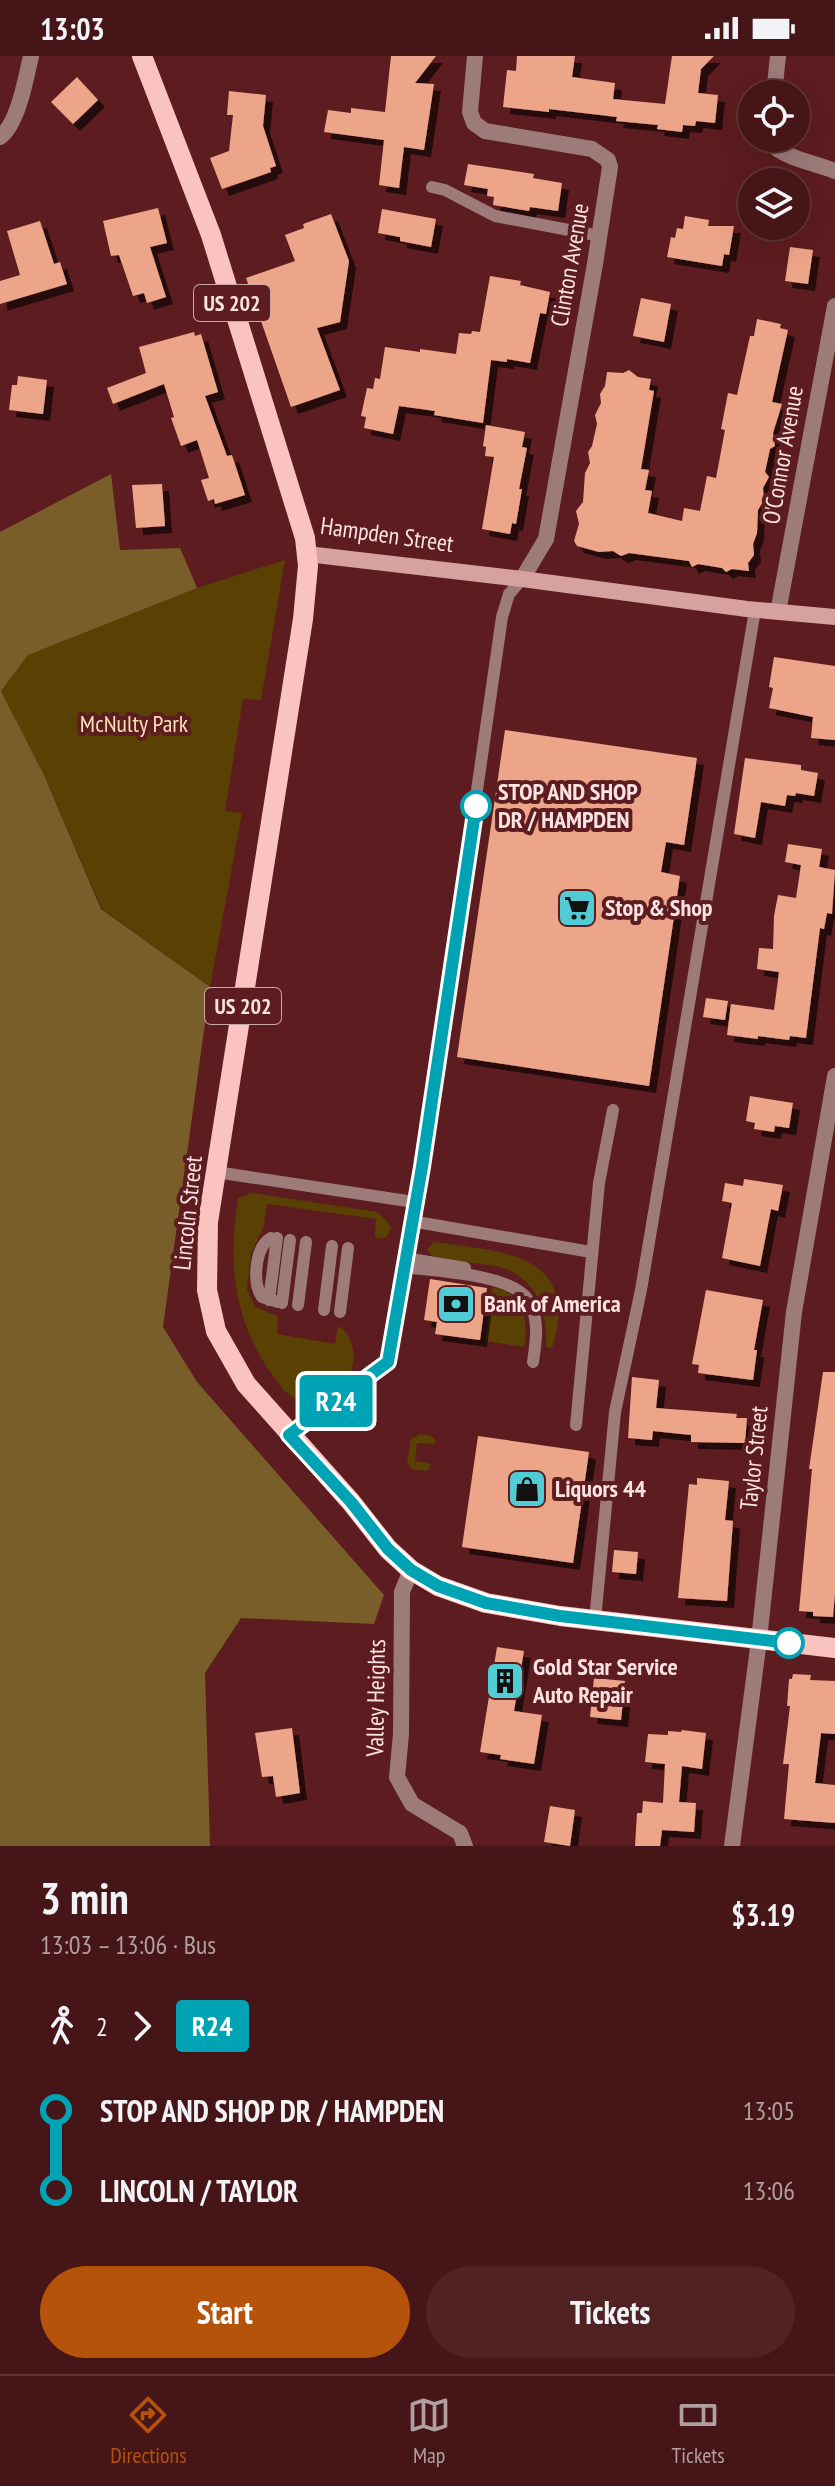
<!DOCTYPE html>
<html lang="en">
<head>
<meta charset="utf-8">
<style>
	:root { --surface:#461517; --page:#502224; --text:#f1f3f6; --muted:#b09fa1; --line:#5e3436; --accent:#b45309 }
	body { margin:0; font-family:"PT Sans Narrow",sans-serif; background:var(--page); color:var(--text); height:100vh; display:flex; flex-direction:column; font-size:30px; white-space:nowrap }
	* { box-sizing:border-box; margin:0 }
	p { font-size:26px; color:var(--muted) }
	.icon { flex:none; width:44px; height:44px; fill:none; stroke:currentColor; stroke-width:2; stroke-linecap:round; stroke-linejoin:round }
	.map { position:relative; height:1790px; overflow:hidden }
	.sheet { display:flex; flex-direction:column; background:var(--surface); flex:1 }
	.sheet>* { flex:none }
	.badge { padding:0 16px; border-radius:6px; font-size:28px; line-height:52px }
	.fabs { position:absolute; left:738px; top:24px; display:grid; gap:16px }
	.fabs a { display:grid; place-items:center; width:72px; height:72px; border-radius:50%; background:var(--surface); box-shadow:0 8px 32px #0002,0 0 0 2px var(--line); font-size:40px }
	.map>.badge { position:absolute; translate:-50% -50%; box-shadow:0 0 0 4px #fff }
	.legs { display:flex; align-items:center; gap:12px; height:88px; padding:0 40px; font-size:26px }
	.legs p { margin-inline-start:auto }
	.overview { display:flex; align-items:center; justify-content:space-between; height:136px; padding:0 40px }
	h1 { font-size:44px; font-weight:700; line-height:60px }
	.action { display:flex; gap:16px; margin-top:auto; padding:16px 40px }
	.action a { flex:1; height:92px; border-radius:48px; background:var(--accent); color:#fff; font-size:32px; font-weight:700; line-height:92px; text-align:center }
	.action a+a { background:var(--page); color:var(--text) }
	ul { padding:0 40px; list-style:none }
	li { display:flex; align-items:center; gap:28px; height:80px; font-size:30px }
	li i { display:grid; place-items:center; width:12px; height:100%; margin:0 10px; background:currentColor }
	li i::after { content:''; width:20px; height:20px; margin:-10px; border:6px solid; border-radius:50%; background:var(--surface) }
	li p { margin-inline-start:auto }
	li:first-child i { background:linear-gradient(#0000 50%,currentColor 0) }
	li:last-child i { background:linear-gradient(currentColor 50%,#0000 0) }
	.status { display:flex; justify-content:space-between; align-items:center; height:56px; padding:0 40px; background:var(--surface); direction:ltr }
	.status svg { height:22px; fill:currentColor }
	.dock { display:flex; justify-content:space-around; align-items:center; height:112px; border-top:2px solid var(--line); background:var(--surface); font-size:22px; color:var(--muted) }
	.dock a { display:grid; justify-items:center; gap:4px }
	.dock .current { color:var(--accent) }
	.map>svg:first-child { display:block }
	.green { fill:#5a4003 }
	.forest { fill:#7a5e29 }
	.building { fill:#eda589; filter:url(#shadow) }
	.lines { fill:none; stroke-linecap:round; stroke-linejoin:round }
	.lane { stroke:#9c7b79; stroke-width:12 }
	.street { stroke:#9c7b79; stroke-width:16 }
	.secondary { stroke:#d6a19e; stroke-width:16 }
	.primary { stroke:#fac3c0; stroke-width:20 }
	.line-1-casing { stroke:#fff; stroke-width:18 }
	.line-1 { stroke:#00a3b4; stroke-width:12 }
	.stop-1-dot { fill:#fff; stroke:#00a3b4; stroke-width:4 }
	.labels { text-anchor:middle; stroke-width:8; stroke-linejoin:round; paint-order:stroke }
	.shield { fill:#5d1c1f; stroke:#cca7a7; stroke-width:2 }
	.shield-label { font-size:22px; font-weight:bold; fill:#fce3e1 }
	.street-label { font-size:24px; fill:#fce3e1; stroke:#5d1c1f }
	.park-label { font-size:24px; fill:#f9dfb2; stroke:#5d1c1f }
	.stop-label { font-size:24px; font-weight:bold; fill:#fce3e1; stroke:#5d1c1f; text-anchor:start }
	.poi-label { font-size:24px; font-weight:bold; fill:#fce3e1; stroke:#5d1c1f; text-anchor:start }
</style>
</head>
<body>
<div class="status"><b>13:03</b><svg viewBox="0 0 49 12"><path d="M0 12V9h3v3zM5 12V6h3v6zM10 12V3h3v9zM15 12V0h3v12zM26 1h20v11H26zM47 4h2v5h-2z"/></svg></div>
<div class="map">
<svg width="835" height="1790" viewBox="0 0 835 1790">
	<defs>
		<filter id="shadow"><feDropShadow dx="7" dy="7" stdDeviation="0" flood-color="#0009"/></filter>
	</defs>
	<rect width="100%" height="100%" fill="#5d1c1f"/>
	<!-- green -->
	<path class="green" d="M285 504 261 644 243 643 225 755 242 757 210 931 102 853 43 717 1 635 27 599 197 532Z
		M252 1137 377 1156 386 1164 391 1172 387 1181 378 1183 375 1180 376 1163 267 1148 264 1169 251 1198 247 1233 255 1251 278 1260 277 1278 335 1288 338 1270C353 1278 357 1300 351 1315 335 1327 316 1346 297 1347V1342C284 1339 279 1327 271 1317 233 1264 228 1205 238 1142Z
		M434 1186C500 1195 582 1197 552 1292L546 1291C548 1258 537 1221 500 1211 478 1206 454 1207 432 1200L427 1193Z
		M492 1231C523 1236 529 1265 524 1291L485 1285Z
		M420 1378 431 1380 436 1384 434 1388 417 1387 415 1405 432 1408 427 1415 411 1413 407 1406 411 1383Z"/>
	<!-- forest -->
	<path class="forest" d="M111 418 120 494 180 492 197 532 28 599 1 635 43 717 101 853 210 931 163 1271 197 1326 384 1539 374 1568 241 1562 205 1617 210 1790H0V476Z"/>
	<!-- building -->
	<path class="building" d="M391 0H436L415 27 434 28 424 94 404 91 399 132 379 129 384 84 324 76 328 54 351 57V52L385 56Z
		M517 0H575L572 21 615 27 613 43 665 48 672 0H714L701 13 698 37 718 39 715 67 696 65 695 70 683 69 682 76 657 73 658 69 616 65 617 61 549 53V56L503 51 507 14 516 15Z
		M77 21 98 44 73 68 51 46Z
		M229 35 266 39 263 70 276 110 270 112 271 116 222 133 210 102 229 95 233 59H227Z
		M468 108 534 118 533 122 562 127 558 155 530 151 529 155 493 149 494 141 487 140 488 133 464 129Z
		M158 152 167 187 150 191 166 241 147 247 144 237 133 240 119 199 111 200 103 165Z
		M382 153 436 163 431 191 400 185V181L378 177Z
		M331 158 349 205 340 266 317 272 340 334 291 351 246 222 295 205 285 179 304 172 303 168Z
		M685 160 709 164 708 170H734L729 199 724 198 722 210 667 201 671 181 675 182 677 172 683 173Z
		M40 165 54 208 60 206 67 228 0 248V225L20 219 7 175Z
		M790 191 813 194 808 228 785 225Z
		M490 220 521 225 520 229 550 236 546 258 540 257 530 307 507 303V306L491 304 483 367 434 359 435 355 399 350 393 378 364 372 366 361 361 360 367 332 373 333 375 322 380 323 385 291 420 296V293L456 298 459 277 471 278 472 275 480 276Z
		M641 242 671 248 664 286 633 280Z
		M757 263 781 268 780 272 788 274 772 346 782 348 773 377 775 390 770 393 765 416 769 421 763 432 764 444 758 454 757 477 753 488 754 499 748 507 749 515 732 513 726 516 722 512 698 508 692 511 689 505 629 497 621 500 613 495 599 496 577 490 574 485 579 468 576 455 583 446 585 417 590 407 588 396 592 390 597 368 595 359 601 347 600 338 605 330 607 316 623 317 629 314 638 321 651 323 649 334 654 335 641 413 649 414 645 434 652 435 648 457 682 465 684 452 700 455 707 420 716 422 725 374 721 373 728 337 737 339 750 280H754Z
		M194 276 195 280 201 278 218 336 205 340 227 400 232 399 245 439 215 448 214 443 208 445 201 424 209 422 197 384 181 390 171 362 174 361 164 328 113 348 107 332 146 317 139 291Z
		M18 320 47 324 43 358 9 354 12 329H17Z
		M486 369 525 376 522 391 527 392 519 433H522L516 468 512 467 510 478 482 473 494 401 485 400 486 391 483 390Z
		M162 428 165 470 136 472 132 429Z
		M774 601 835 610V684L811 682 813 661 769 652 773 632 769 631Z
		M505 674 697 702 684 789 666 786 661 816 680 820 649 1030 457 1001Z
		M745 702 801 709V714L818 717 814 740 796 737 795 740 787 739 785 750 761 746 755 782 734 778Z
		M788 788 822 793 819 811 835 814 832 858 827 857 824 873 820 872 806 982 790 980 789 984 758 980V983L727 979 731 948 774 954 779 916 757 913 759 892 773 893 774 860 778 839 796 842 801 809 785 806Z
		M706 942 728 945 725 964 703 961Z
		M750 1040 793 1047 789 1072 775 1070 774 1076 754 1073 755 1067 746 1065Z
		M744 1123 783 1129 778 1155 771 1153 760 1210 722 1202 732 1147 722 1145 725 1127 743 1130Z
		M430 1223 487 1232 480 1284 435 1278 437 1266 424 1264Z
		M706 1234 763 1244 754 1294H757L753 1324 698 1317 699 1309 692 1308Z
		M823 1316H835V1537L833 1561 813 1560V1556L799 1555 812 1413H809Z
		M632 1321 659 1324 656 1352 737 1358 736 1362H747L745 1387 691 1386V1379L653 1375 652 1384 628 1382Z
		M478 1380 589 1396 573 1507 462 1491Z
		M697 1422 729 1425 725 1464 733 1465 727 1545 678 1542 689 1428 697 1429Z
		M614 1494 638 1496 636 1518 612 1516Z
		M497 1591 524 1595 514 1655 542 1659 534 1708 500 1703 501 1699 480 1696Z
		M793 1618 811 1619 810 1624 835 1625V1678L821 1677 815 1727 835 1729V1767L784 1763 789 1708H783L790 1650H787L789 1623H792Z
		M594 1622 625 1625 621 1664 590 1661Z
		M292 1672 300 1737 276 1741 273 1720 262 1721 255 1677Z
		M682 1674 706 1677 702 1713 682 1710 679 1746 696 1747 694 1776 662 1774 660 1790H635L637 1757H642L643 1745 663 1747 665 1708 645 1706 648 1678 668 1679V1675L681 1676Z
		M550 1750 575 1754 570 1790 544 1786Z"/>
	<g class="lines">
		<!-- lane -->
		<path class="lane" d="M432 131 445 134 495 160 600 180
			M216 1116 414 1146
			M411 1165 591 1196
			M271 1182C255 1191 252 1226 262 1241L278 1246
			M405 1202 465 1212
			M404 1211C434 1215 512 1218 528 1244 540 1263 536 1285 533 1306
			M269 1244 277 1182
			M282 1247 290 1184
			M298 1249 306 1186
			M324 1254 332 1190
			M340 1256 348 1192
			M576 1369 599 1127 613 1054
			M289 1379 388 1306 434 1032 502 561 509 538 522 523
			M595 1564 615 1356 641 1234 755 554"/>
		<!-- street -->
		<path class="street" d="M475 0 470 56 474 67 485 75 592 93 608 104 610 111 595 208 546 483 522 523
			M774 38 778 0
			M0 81C18 68 26 22 31 0
			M769 82V86C786 103 812 106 835 115
			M778 556 835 250
			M411 1514 402 1536 401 1678 397 1721 412 1748 460 1777 465 1790
			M732 1790 759 1584 794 1256 835 1020"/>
		<!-- secondary -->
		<path class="secondary" d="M307 498 522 523 747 553 835 561"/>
		<!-- primary -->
		<path class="primary" d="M142 0 211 179 305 482 308 510 303 563 208 1166 207 1234 216 1275 246 1328 351 1446 388 1493 411 1514 438 1530 486 1547 560 1560 835 1592"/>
	</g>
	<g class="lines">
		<defs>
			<path id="line-1" d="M476 750 422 1111 388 1306 289 1379 351 1446 388 1493 411 1514 438 1530 486 1547 560 1560 789 1587"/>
		</defs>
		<!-- line-1 casing -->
		<use href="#line-1" class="line-1-casing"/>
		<!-- line-1 -->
		<use href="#line-1" class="line-1"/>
	</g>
	<!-- icons -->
	<defs>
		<symbol id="supermarket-square" viewBox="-11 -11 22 22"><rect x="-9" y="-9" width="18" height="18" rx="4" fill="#51ccd4" stroke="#5d1c1f"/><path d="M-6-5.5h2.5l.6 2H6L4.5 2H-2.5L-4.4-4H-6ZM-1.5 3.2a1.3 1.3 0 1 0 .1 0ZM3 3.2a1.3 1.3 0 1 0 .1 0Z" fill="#111"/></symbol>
		<symbol id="bank-square" viewBox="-11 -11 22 22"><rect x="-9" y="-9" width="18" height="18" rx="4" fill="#51ccd4" stroke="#5d1c1f"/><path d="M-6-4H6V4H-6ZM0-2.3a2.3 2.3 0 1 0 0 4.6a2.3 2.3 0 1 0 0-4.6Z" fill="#111"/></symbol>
		<symbol id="shop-square" viewBox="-11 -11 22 22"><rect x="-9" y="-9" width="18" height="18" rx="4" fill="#51ccd4" stroke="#5d1c1f"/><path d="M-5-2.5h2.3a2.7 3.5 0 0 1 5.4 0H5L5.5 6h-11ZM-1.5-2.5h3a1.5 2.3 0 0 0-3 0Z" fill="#111"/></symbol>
		<symbol id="building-square" viewBox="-11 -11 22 22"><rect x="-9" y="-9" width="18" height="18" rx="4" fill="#51ccd4" stroke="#5d1c1f"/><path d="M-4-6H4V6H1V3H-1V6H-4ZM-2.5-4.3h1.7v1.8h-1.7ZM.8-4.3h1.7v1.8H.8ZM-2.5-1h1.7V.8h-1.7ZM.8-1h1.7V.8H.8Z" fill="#111"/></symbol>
	</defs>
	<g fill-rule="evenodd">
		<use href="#supermarket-square" x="555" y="830" width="44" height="44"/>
		<use href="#bank-square" x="434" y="1226" width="44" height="44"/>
		<use href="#shop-square" x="505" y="1411" width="44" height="44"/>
		<use href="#building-square" x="483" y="1603" width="44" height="44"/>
	</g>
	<!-- markers -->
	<g class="stop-1-dot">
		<circle cx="476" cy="750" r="14"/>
		<circle cx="789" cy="1587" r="14"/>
	</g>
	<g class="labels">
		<!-- shield labels -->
		<g class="shield">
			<rect x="194" y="229" width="76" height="36" rx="6"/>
			<rect x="205" y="932" width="76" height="36" rx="6"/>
		</g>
		<g class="shield-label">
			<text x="232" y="255">US 202</text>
			<text x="243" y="958">US 202</text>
		</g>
		<!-- street labels -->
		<g class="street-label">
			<text transform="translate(570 209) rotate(-80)" y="8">Clinton Avenue</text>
			<text transform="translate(783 399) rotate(-80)" y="8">O'Connor Avenue</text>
			<text transform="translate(387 479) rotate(8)" y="8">Hampden Street</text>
			<text transform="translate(188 1157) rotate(-84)" y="8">Lincoln Street</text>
			<text transform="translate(754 1402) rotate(-84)" y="8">Taylor Street</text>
			<text transform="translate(376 1642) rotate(-89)" y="8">Valley Heights</text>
		</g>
		<!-- park labels -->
		<g class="park-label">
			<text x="134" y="676">McNulty Park</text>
		</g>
		<!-- stop labels -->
		<g class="stop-label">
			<text x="498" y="744">STOP AND SHOP<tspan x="498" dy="28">DR / HAMPDEN</tspan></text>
		</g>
		<!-- poi labels -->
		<g class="poi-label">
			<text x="605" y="860">Stop &amp; Shop</text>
			<text x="484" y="1256">Bank of America</text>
			<text x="555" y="1441">Liquors 44</text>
			<text x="533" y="1619">Gold Star Service<tspan x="533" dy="28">Auto Repair</tspan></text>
		</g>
	</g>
</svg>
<div class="fabs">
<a><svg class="icon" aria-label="locate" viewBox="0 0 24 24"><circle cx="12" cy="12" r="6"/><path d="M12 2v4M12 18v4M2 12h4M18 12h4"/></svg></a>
<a><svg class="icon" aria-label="layers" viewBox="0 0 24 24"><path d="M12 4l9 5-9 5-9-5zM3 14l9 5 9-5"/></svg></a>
</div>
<b class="badge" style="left:336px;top:1345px;background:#00a3b4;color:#fff">R24</b>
</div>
<section class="sheet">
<div class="overview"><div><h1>3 min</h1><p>13:03 – 13:06 · Bus</p></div><b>$3.19</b></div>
<div class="legs"><svg class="icon" aria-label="walk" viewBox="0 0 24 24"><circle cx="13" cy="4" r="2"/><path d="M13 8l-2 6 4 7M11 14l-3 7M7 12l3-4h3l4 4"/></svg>2<svg class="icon" aria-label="forward" viewBox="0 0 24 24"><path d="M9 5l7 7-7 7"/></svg><b class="badge" style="background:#00a3b4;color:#fff">R24</b></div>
<ul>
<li><i style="color:#00a3b4"></i><b>STOP AND SHOP DR / HAMPDEN</b><p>13:05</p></li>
<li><i style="color:#00a3b4"></i><b>LINCOLN / TAYLOR</b><p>13:06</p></li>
</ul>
<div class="action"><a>Start</a><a>Tickets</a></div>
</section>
<nav class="dock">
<a class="current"><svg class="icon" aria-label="directions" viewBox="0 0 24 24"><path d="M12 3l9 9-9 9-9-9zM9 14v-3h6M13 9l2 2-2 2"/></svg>Directions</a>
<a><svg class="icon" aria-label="map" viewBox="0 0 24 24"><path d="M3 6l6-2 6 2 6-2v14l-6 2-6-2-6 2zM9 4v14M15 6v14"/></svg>Map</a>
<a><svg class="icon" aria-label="tickets" viewBox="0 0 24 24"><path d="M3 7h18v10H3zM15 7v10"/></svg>Tickets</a>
</nav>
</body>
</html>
